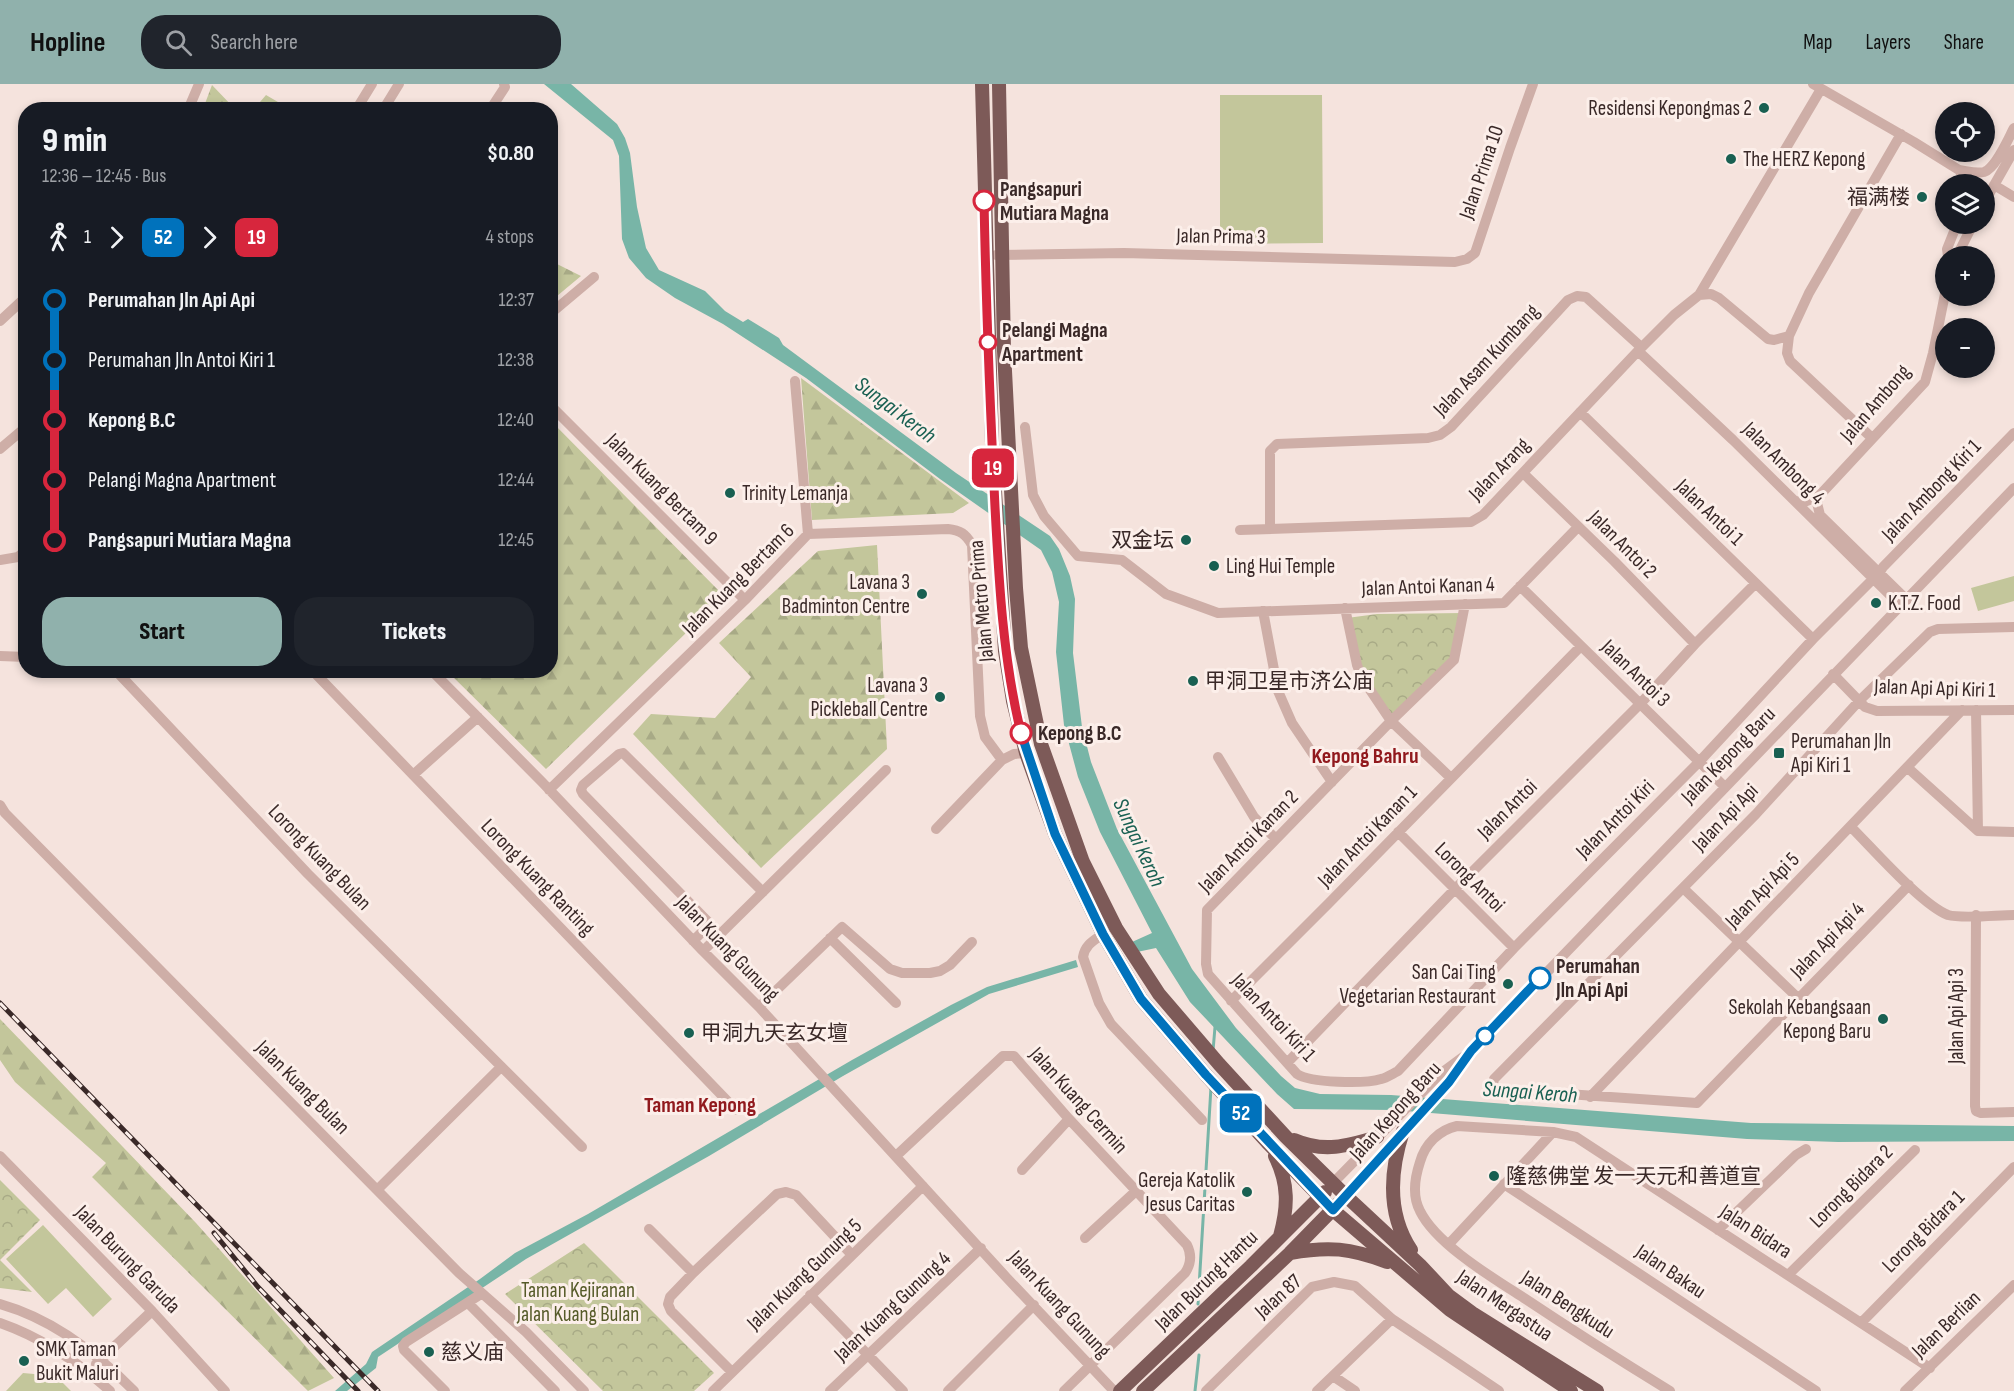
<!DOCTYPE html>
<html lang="en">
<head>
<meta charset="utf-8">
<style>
	:root { --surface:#171b24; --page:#20242c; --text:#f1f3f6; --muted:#9ea1a6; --accent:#90b1ac }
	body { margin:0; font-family:"Sofia Sans Condensed","Noto Sans SC",sans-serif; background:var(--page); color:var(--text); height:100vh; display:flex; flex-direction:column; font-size:22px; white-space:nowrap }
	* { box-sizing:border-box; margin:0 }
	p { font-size:20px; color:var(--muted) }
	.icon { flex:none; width:33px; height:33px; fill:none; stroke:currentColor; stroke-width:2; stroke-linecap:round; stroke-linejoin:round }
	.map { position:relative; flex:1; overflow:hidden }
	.sheet { position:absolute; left:18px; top:18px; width:540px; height:576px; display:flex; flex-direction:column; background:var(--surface); border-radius:24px; box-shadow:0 3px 9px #0003 }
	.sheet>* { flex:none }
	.badge { padding:0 12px; border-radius:9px; font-size:21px; line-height:39px }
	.controls { position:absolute; left:1935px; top:18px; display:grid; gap:12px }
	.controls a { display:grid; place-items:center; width:60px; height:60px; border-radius:50%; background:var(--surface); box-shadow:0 3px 9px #0003; font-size:30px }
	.map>.badge { position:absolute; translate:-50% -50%; box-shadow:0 0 0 3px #fff }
	.legs { display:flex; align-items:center; gap:9px; height:66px; padding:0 24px; font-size:20px }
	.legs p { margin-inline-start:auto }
	.overview { display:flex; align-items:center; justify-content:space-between; height:102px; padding:0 24px }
	h1 { font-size:33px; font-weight:800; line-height:45px }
	.cta { display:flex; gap:12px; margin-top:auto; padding:12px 24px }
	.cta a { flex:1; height:69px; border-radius:24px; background:var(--accent); color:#111; font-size:24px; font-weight:800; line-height:69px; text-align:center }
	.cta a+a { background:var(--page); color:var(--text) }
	ul { padding:0 24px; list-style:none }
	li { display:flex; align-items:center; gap:21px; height:60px; font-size:22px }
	li i { display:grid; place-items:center; width:9px; height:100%; margin:0 8px; background:currentColor }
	li i::after { content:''; width:15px; height:15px; margin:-8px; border:4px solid; border-radius:50%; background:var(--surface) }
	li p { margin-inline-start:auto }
	li:first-child i { background:linear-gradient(#0000 50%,currentColor 0) }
	li:last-child i { background:linear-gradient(currentColor 50%,#0000 0) }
	header { display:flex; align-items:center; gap:36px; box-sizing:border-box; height:84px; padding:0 30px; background:var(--accent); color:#111 }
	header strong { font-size:28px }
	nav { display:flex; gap:33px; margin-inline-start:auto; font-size:21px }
	.search { width:420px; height:54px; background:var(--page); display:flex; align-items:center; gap:15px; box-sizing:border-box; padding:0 21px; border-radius:24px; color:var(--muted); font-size:22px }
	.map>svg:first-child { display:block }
	.grass { fill:#c3c69b }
	.forest { fill:url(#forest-firs) }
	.park { fill:url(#park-crowns) }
	.water { fill:#78b5a7 }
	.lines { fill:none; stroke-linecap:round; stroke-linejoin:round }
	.stream { stroke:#78b5a7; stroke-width:3 }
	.minor { stroke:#ceaea7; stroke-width:10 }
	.major { stroke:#7d5a58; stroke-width:14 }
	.rail-casing { stroke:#3a2928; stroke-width:5 }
	.rail { stroke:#fcefea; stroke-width:3; stroke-dasharray:9; stroke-linecap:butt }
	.line-1-casing { stroke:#fff; stroke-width:14 }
	.line-2-casing { stroke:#fff; stroke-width:14 }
	.line-1 { stroke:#0072bc; stroke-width:9 }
	.line-2 { stroke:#d7263d; stroke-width:9 }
	.poi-dot { fill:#196052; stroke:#fcefea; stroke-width:2 }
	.stop-2-dot { fill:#fff; stroke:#d7263d; stroke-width:3 }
	.stop-1-dot { fill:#fff; stroke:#0072bc; stroke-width:3 }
	.labels { text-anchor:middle; stroke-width:6; stroke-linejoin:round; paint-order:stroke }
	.poi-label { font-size:21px; fill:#3a2928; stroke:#fcefea; text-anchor:start }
	.street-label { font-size:21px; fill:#3a2928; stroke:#fcefea }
	.stop-label { font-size:21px; font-weight:bold; fill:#3a2928; stroke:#fcefea; text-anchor:start }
	.park-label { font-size:21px; fill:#565b29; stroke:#fcefea }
	.water-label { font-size:22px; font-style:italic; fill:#196052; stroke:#fcefea }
	.neighbourhood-label { font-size:22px; font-weight:bold; fill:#91191d; stroke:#fcefea }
</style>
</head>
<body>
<header>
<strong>Hopline</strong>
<div class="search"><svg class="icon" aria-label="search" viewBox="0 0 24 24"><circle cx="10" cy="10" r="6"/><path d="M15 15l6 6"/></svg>Search here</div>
<nav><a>Map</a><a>Layers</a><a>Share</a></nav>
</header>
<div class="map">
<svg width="2014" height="1307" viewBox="0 0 2014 1307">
	<defs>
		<pattern id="forest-firs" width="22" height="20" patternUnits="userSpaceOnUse" patternTransform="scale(1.5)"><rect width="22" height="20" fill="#c3c69b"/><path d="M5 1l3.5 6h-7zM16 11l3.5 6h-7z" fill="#a8aa86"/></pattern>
		<pattern id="park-crowns" width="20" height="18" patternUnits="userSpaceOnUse" patternTransform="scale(1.5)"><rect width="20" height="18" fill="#c3c69b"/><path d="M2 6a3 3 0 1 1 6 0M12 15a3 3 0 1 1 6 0" fill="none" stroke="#a8aa86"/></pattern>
	</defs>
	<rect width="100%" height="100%" fill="#f5e3dd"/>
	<!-- grass -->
	<path class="grass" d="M1220 11H1322L1323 159 1220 160Z
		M2014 492V517L1978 527 1971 504Z
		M43 1141 112 1215 93 1233 66 1204 48 1220 6 1175Z
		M23 1289 56 1292 71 1307H6Z"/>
	<!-- forest -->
	<path class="forest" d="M212 1 235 25H203Z
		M266 11 290 25H237H254Z
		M551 177 581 192 551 217H550Z
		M801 294 969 419 953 429 812 436Z
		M551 337 724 512 546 685 447 587 550 586Z
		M877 461 887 665 761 784 633 650 651 630 715 634 751 593 719 559 818 467Z
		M0 935 196 1139 334 1294 308 1307 92 1093 106 1079 15 998 0 976Z"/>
	<!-- park -->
	<path class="park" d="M1464 529 1454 576 1391 637 1362 594 1347 534 1377 530Z
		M0 1096 40 1136 0 1176 32 1208 0 1204Z
		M584 1159 714 1289 694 1307H603L505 1210Z"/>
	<!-- water -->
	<path class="water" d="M544 0H571L617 40 625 54 630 69 637 123 646 164 659 186 705 207 725 227 743 238 748 235 779 254 783 261 956 389 1050 452 1059 465 1070 492 1075 515 1073 569 1082 643 1091 678 1117 745 1192 885 1236 944 1281 992 1295 1004 1320 1010 1391 1011 1751 1039 2014 1042V1057L1838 1058 1747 1055 1394 1026 1294 1025 1277 1010 1190 918 1156 864 1137 868 1132 858 1152 849 1100 748 1078 693 1064 641 1056 568 1059 518 1052 488 1041 466 940 395 806 294 723 240 675 214 646 194 629 174 622 155 619 72 613 56Z
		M1076 876 1078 883 989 910 843 992 709 1072 526 1175 378 1273 376 1284 347 1307H335L366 1280 372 1268 480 1195 515 1169 588 1130 852 976 951 921 987 903Z"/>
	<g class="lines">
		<!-- stream -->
		<path class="stream" d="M1213 967 1215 943
			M1198 1220 1211 1003
			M1195 1307 1199 1271"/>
		<!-- minor -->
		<path class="minor" d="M1813 0 1914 58 1959 86 1969 100
			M188 26 199 0
			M356 26 372 0
			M383 26 399 0
			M490 26 505 3 504 0
			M1959 86C1967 87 1976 90 1984 88 1996 84 2008 55 2014 44
			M1994 101 2014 113
			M1984 119 2014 66
			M996 171 1124 169 1455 178 1467 175 1475 169 1510 64 1533 0
			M1948 172 1947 165 1957 140
			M1957 172 1973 140
			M1699 211 1711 210 1719 214 1768 255 1774 256 1789 252
			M550 230 594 193
			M0 237 26 213
			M1638 267 1733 356 1901 522
			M795 297 808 450
			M550 321 745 516
			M1580 328 1813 555
			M1025 343 1033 411 1044 432 1078 472 1122 476 1166 510 1218 529 1504 519 1578 443
			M1872 354 1790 277 1787 269 1789 252 1809 209 1901 50
			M0 365 26 343
			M1523 389 1614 477 1695 560
			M1819 412 1817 419 1820 431 1907 516
			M1795 417 1804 418 1819 412 1925 298 1933 269 1946 205
			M1270 445V367L1277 360 1428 354 1440 351 1451 343 1568 216 1577 212 1586 213 1641 263
			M1240 446 1471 438 1483 431 1638 267 1674 231 1699 211 1821 5
			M0 476 18 473 26 466
			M1882 492 1880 488 1883 483 2014 349
			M1520 502 1725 703
			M1465 520 1454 576 1391 637 1207 826 1206 880 1208 890 1297 990C1310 999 1365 1000 1381 995 1386 994 1392 990 1398 987L1514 864 1699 678 1813 555 1873 495
			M1345 524 1357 581 1362 594 1391 637 1451 694
			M1263 527 1278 607 1292 639 1332 698
			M0 572 26 573
			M113 586 119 590 308 790 582 1063
			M312 586 736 1026
			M431 586 542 698 703 867 759 923 1006 1193 1114 1307
			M1833 590 1865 623 1877 627 2014 626
			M1976 626 1978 747
			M1218 673 1254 733 1276 755
			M1908 684 1978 747 2014 748
			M413 691 478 633
			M549 706 745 516 808 450 948 445C960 446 966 450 972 461L980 632 985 653 1002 676
			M0 721 5 729 459 1189 526 1248 584 1307
			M1851 743C1873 765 1922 821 1948 831 1962 835 1998 831 2014 831
			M936 745 1002 676 1014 670 1026 669
			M1398 748 1514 864
			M1909 801 1697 1019 1495 1005 1493 1000 1494 995 1756 730 1859 617 1930 548 1938 545 2014 543
			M1683 804 1798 914
			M1976 831 1975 1022 1976 1027 1981 1029 2014 1028
			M720 850 583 710 581 706 583 701 619 670 623 669 763 808
			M1103 850C1093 857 1085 861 1083 873L1099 919 1111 940 1202 1036
			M830 854 896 919
			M693 857 710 840
			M703 867 886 686
			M1231 917 1329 819 1581 562
			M759 923 842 843 890 885 902 889H930L940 887 950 881 972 858
			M1288 978 1455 805 1640 620 1695 560 1755 500
			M1590 1013 1962 626
			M0 1072 152 1227 225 1307
			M896 1072 1003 972H1014L1069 1035 1187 1161C1192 1171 1191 1180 1185 1189L1064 1307
			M1022 1086 1069 1035
			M1333 1099 1440 990 1463 973
			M1504 1100 1816 1307
			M377 1106 501 983
			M1346 1112 1449 998 1471 967 2014 404
			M649 1145 693 1189
			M1718 1146 1796 1071 1806 1065
			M1085 1154 1136 1107
			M1449 1160 1553 1048
			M1788 1191 1915 1066
			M810 1211 903 1307
			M468 1219 555 1307
			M0 1220C53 1235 96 1268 134 1307
			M0 1239C43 1254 77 1277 110 1307
			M1861 1239 2014 1083
			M96 1280 152 1227
			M732 1288 671 1227 668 1220 670 1213 693 1189 777 1110 786 1108 796 1111 852 1171
			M1333 1292 1355 1307
			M445 1307 404 1266 403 1262 406 1258 481 1210
			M713 1307 923 1102
			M830 1307 981 1164
			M948 1307 1034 1221
			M1206 1307 1312 1203 1334 1198 1355 1202 1392 1235 1499 1307
			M1317 1307 1392 1235
			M1670 1307C1621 1277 1572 1246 1524 1214 1493 1194 1436 1160 1420 1127 1412 1112 1415 1093 1420 1078 1425 1060 1439 1046 1457 1042L1553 1048 1576 1053 1930 1284
			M1905 1307 2014 1201"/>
		<!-- major -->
		<path class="major" d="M982 0 992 359 1005 567 1013 617 1026 669 1055 750 1103 850 1141 915 1206 991 1267 1058 1333 1126 1450 1226 1571 1307
			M999 0 1004 267 1016 504 1021 564 1041 660 1083 778 1116 844 1159 910 1219 980 1286 1053 1346 1112 1420 1181 1449 1212 1472 1229 1597 1307
			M1403 1047C1390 1087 1387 1130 1411 1166
			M1294 1056C1324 1069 1347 1062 1377 1053
			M1275 1072C1289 1100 1288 1123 1280 1152
			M1290 1169C1329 1162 1350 1164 1387 1178
			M1120 1307 1251 1182 1325 1108
			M1143 1307 1290 1169 1338 1120"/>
		<defs>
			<path id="rail" d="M0 919 378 1307
				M214 1149 258 1203 358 1307"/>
		</defs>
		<!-- rail casing -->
		<use href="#rail" class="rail-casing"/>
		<!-- rail -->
		<use href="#rail" class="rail"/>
	</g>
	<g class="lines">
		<defs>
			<path id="line-1" d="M1021 649 1055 750 1103 850 1141 915 1206 991 1333 1126 1449 998 1471 967 1540 894"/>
			<path id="line-2" d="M984 117C986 219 990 321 995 423 999 499 1003 575 1021 649"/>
		</defs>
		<!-- line-1 casing -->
		<use href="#line-1" class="line-1-casing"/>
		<!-- line-2 casing -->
		<use href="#line-2" class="line-2-casing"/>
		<!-- line-1 -->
		<use href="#line-1" class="line-1"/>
		<!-- line-2 -->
		<use href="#line-2" class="line-2"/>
	</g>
	<!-- markers -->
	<g class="poi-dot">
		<circle cx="1764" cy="24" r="6"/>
		<circle cx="1731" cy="75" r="6"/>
		<circle cx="1922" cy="113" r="6"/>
		<circle cx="730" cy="409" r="6"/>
		<circle cx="1186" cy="456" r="6"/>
		<circle cx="1214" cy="482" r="6"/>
		<circle cx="922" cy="510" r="6"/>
		<circle cx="1876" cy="519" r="6"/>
		<circle cx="1193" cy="597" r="6"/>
		<circle cx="940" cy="613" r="6"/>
		<rect x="1773" y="663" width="12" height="12" rx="3"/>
		<circle cx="1508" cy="900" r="6"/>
		<circle cx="1883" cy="935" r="6"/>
		<circle cx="689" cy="949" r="6"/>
		<circle cx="1494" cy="1092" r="6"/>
		<circle cx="1247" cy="1108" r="6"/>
		<circle cx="429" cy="1268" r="6"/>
		<circle cx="24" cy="1277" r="6"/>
	</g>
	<g class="stop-2-dot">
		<circle cx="984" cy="117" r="10"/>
		<circle cx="988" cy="258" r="8"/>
		<circle cx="1021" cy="649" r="10"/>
	</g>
	<g class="stop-1-dot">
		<circle cx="1540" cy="894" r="10"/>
		<circle cx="1485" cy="952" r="8"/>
	</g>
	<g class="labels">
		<!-- poi labels -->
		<g class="poi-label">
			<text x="1752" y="31" text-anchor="end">Residensi Kepongmas 2</text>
			<text x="1743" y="82">The HERZ Kepong</text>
			<text x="1910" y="120" text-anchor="end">福满楼</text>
			<text x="742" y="416">Trinity Lemanja</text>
			<text x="1174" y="463" text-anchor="end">双金坛</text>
			<text x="1226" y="489">Ling Hui Temple</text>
			<text x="910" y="505" text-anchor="end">Lavana 3<tspan x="910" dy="24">Badminton Centre</tspan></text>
			<text x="1888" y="526">K.T.Z. Food</text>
			<text x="1205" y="604">甲洞卫星市济公庙</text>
			<text x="928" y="608" text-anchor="end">Lavana 3<tspan x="928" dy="24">Pickleball Centre</tspan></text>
			<text x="1791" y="664">Perumahan Jln<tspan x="1791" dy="24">Api Kiri 1</tspan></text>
			<text x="1496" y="895" text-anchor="end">San Cai Ting<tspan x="1496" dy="24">Vegetarian Restaurant</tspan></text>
			<text x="1871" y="930" text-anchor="end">Sekolah Kebangsaan<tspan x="1871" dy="24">Kepong Baru</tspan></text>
			<text x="701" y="956">甲洞九天玄女壇</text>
			<text x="1506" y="1099">隆慈佛堂 发一天元和善道宣</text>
			<text x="1235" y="1103" text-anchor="end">Gereja Katolik<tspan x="1235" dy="24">Jesus Caritas</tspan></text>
			<text x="36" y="1272">SMK Taman<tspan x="36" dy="24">Bukit Maluri</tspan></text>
			<text x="441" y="1275">慈义庙</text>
		</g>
		<!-- street labels -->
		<g class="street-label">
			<text transform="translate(1481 88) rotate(-71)" y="7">Jalan Prima 10</text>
			<text transform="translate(1221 152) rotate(1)" y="7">Jalan Prima 3</text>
			<text transform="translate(1486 276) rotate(-47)" y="7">Jalan Asam Kumbang</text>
			<text transform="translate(1875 319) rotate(-49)" y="7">Jalan Ambong</text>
			<text transform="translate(1784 379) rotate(45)" y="7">Jalan Ambong 4</text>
			<text transform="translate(1499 385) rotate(-46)" y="7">Jalan Arang</text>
			<text transform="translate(662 405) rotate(45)" y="7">Jalan Kuang Bertam 9</text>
			<text transform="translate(1931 406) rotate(-46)" y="7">Jalan Ambong Kiri 1</text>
			<text transform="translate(1710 428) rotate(44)" y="7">Jalan Antoi 1</text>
			<text transform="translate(1623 460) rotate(45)" y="7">Jalan Antoi 2</text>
			<text transform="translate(738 495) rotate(-45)" y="7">Jalan Kuang Bertam 6</text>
			<text transform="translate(1428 502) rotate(-2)" y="7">Jalan Antoi Kanan 4</text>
			<text transform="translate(981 517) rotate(-95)" y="7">Jalan Metro Prima</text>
			<text transform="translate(1636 589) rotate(44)" y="7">Jalan Antoi 3</text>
			<text transform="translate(1935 604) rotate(2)" y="7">Jalan Api Api Kiri 1</text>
			<text transform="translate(1728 671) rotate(-46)" y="7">Jalan Kepong Baru</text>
			<text transform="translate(1507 725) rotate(-45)" y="7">Jalan Antoi</text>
			<text transform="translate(1725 733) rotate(-46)" y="7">Jalan Api Api</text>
			<text transform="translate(1615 735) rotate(-45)" y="7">Jalan Antoi Kiri</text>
			<text transform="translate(1367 752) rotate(-46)" y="7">Jalan Antoi Kanan 1</text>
			<text transform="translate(1248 757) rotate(-46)" y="7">Jalan Antoi Kanan 2</text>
			<text transform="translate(320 773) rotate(46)" y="7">Lorong Kuang Bulan</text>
			<text transform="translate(538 793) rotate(46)" y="7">Lorong Kuang Ranting</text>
			<text transform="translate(1470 793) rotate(45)" y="7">Lorong Antoi</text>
			<text transform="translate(1762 806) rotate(-46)" y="7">Jalan Api Api 5</text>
			<text transform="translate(1827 856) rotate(-46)" y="7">Jalan Api Api 4</text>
			<text transform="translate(728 864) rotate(46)" y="7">Jalan Kuang Gunung</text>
			<text transform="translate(1956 932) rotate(-90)" y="7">Jalan Api Api 3</text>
			<text transform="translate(1274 933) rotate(47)" y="7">Jalan Antoi Kiri 1</text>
			<text transform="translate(303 1003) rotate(45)" y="7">Jalan Kuang Bulan</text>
			<text transform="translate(1079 1016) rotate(48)" y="7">Jalan Kuang Cermin</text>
			<text transform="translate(1395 1027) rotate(-48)" y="7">Jalan Kepong Baru</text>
			<text transform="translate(1851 1102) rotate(-45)" y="7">Lorong Bidara 2</text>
			<text transform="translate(1756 1147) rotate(33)" y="7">Jalan Bidara</text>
			<text transform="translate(1923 1147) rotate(-45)" y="7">Lorong Bidara 1</text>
			<text transform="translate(128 1175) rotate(46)" y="7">Jalan Burung Garuda</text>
			<text transform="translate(1671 1187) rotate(34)" y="7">Jalan Bakau</text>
			<text transform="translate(804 1190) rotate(-44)" y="7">Jalan Kuang Gunung 5</text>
			<text transform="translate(1206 1196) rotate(-44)" y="7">Jalan Burung Hantu</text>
			<text transform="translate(1278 1212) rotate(-42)" y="7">Jalan 87</text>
			<text transform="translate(1060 1220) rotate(47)" y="7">Jalan Kuang Gunung</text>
			<text transform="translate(1568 1220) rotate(33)" y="7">Jalan Bengkudu</text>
			<text transform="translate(1505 1221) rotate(34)" y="7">Jalan Mergastua</text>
			<text transform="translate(892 1222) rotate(-43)" y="7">Jalan Kuang Gunung 4</text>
			<text transform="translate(1946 1240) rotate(-44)" y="7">Jalan Berlian</text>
		</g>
		<!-- stop labels -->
		<g class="stop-label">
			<text x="1000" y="112">Pangsapuri<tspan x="1000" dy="24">Mutiara Magna</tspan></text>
			<text x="1002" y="253">Pelangi Magna<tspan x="1002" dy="24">Apartment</tspan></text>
			<text x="1038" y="656">Kepong B.C</text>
			<text x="1556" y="889">Perumahan<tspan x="1556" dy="24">Jln Api Api</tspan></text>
		</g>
		<!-- park labels -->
		<g class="park-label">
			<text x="578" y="1213">Taman Kejiranan<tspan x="578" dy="24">Jalan Kuang Bulan</tspan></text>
		</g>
		<!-- water labels -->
		<g class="water-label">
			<text transform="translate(896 325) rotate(37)" y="8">Sungai Keroh</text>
			<text transform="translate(1140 758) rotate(65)" y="8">Sungai Keroh</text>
			<text transform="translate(1530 1007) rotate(4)" y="8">Sungai Keroh</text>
		</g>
		<!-- neighbourhood labels -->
		<g class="neighbourhood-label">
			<text x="1365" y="679">Kepong Bahru</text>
			<text x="700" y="1028">Taman Kepong</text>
		</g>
	</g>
</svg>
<div class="controls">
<a><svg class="icon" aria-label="locate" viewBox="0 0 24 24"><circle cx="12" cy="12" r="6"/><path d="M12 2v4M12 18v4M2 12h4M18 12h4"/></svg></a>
<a><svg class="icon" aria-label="layers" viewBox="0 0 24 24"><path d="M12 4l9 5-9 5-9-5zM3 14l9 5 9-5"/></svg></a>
<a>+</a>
<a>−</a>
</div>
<b class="badge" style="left:1241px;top:1029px;background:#0072bc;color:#fff">52</b>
<b class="badge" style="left:993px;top:384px;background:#d7263d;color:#fff">19</b>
<section class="sheet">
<div class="overview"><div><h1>9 min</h1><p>12:36 – 12:45 · Bus</p></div><b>$0.80</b></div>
<div class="legs"><svg class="icon" aria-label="walk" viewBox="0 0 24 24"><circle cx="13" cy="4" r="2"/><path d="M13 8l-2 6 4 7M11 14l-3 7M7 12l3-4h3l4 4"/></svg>1<svg class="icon" aria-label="forward" viewBox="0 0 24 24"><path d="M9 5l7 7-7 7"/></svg><b class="badge" style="background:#0072bc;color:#fff">52</b><svg class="icon" aria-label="forward" viewBox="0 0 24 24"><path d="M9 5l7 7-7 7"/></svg><b class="badge" style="background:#d7263d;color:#fff">19</b><p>4 stops</p></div>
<ul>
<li><i style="color:#0072bc"></i><b>Perumahan Jln Api Api</b><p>12:37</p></li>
<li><i style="color:#0072bc"></i><span>Perumahan Jln Antoi Kiri 1</span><p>12:38</p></li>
<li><i style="color:#d7263d"></i><b>Kepong B.C</b><p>12:40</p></li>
<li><i style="color:#d7263d"></i><span>Pelangi Magna Apartment</span><p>12:44</p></li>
<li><i style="color:#d7263d"></i><b>Pangsapuri Mutiara Magna</b><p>12:45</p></li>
</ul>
<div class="cta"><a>Start</a><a>Tickets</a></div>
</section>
</div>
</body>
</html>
